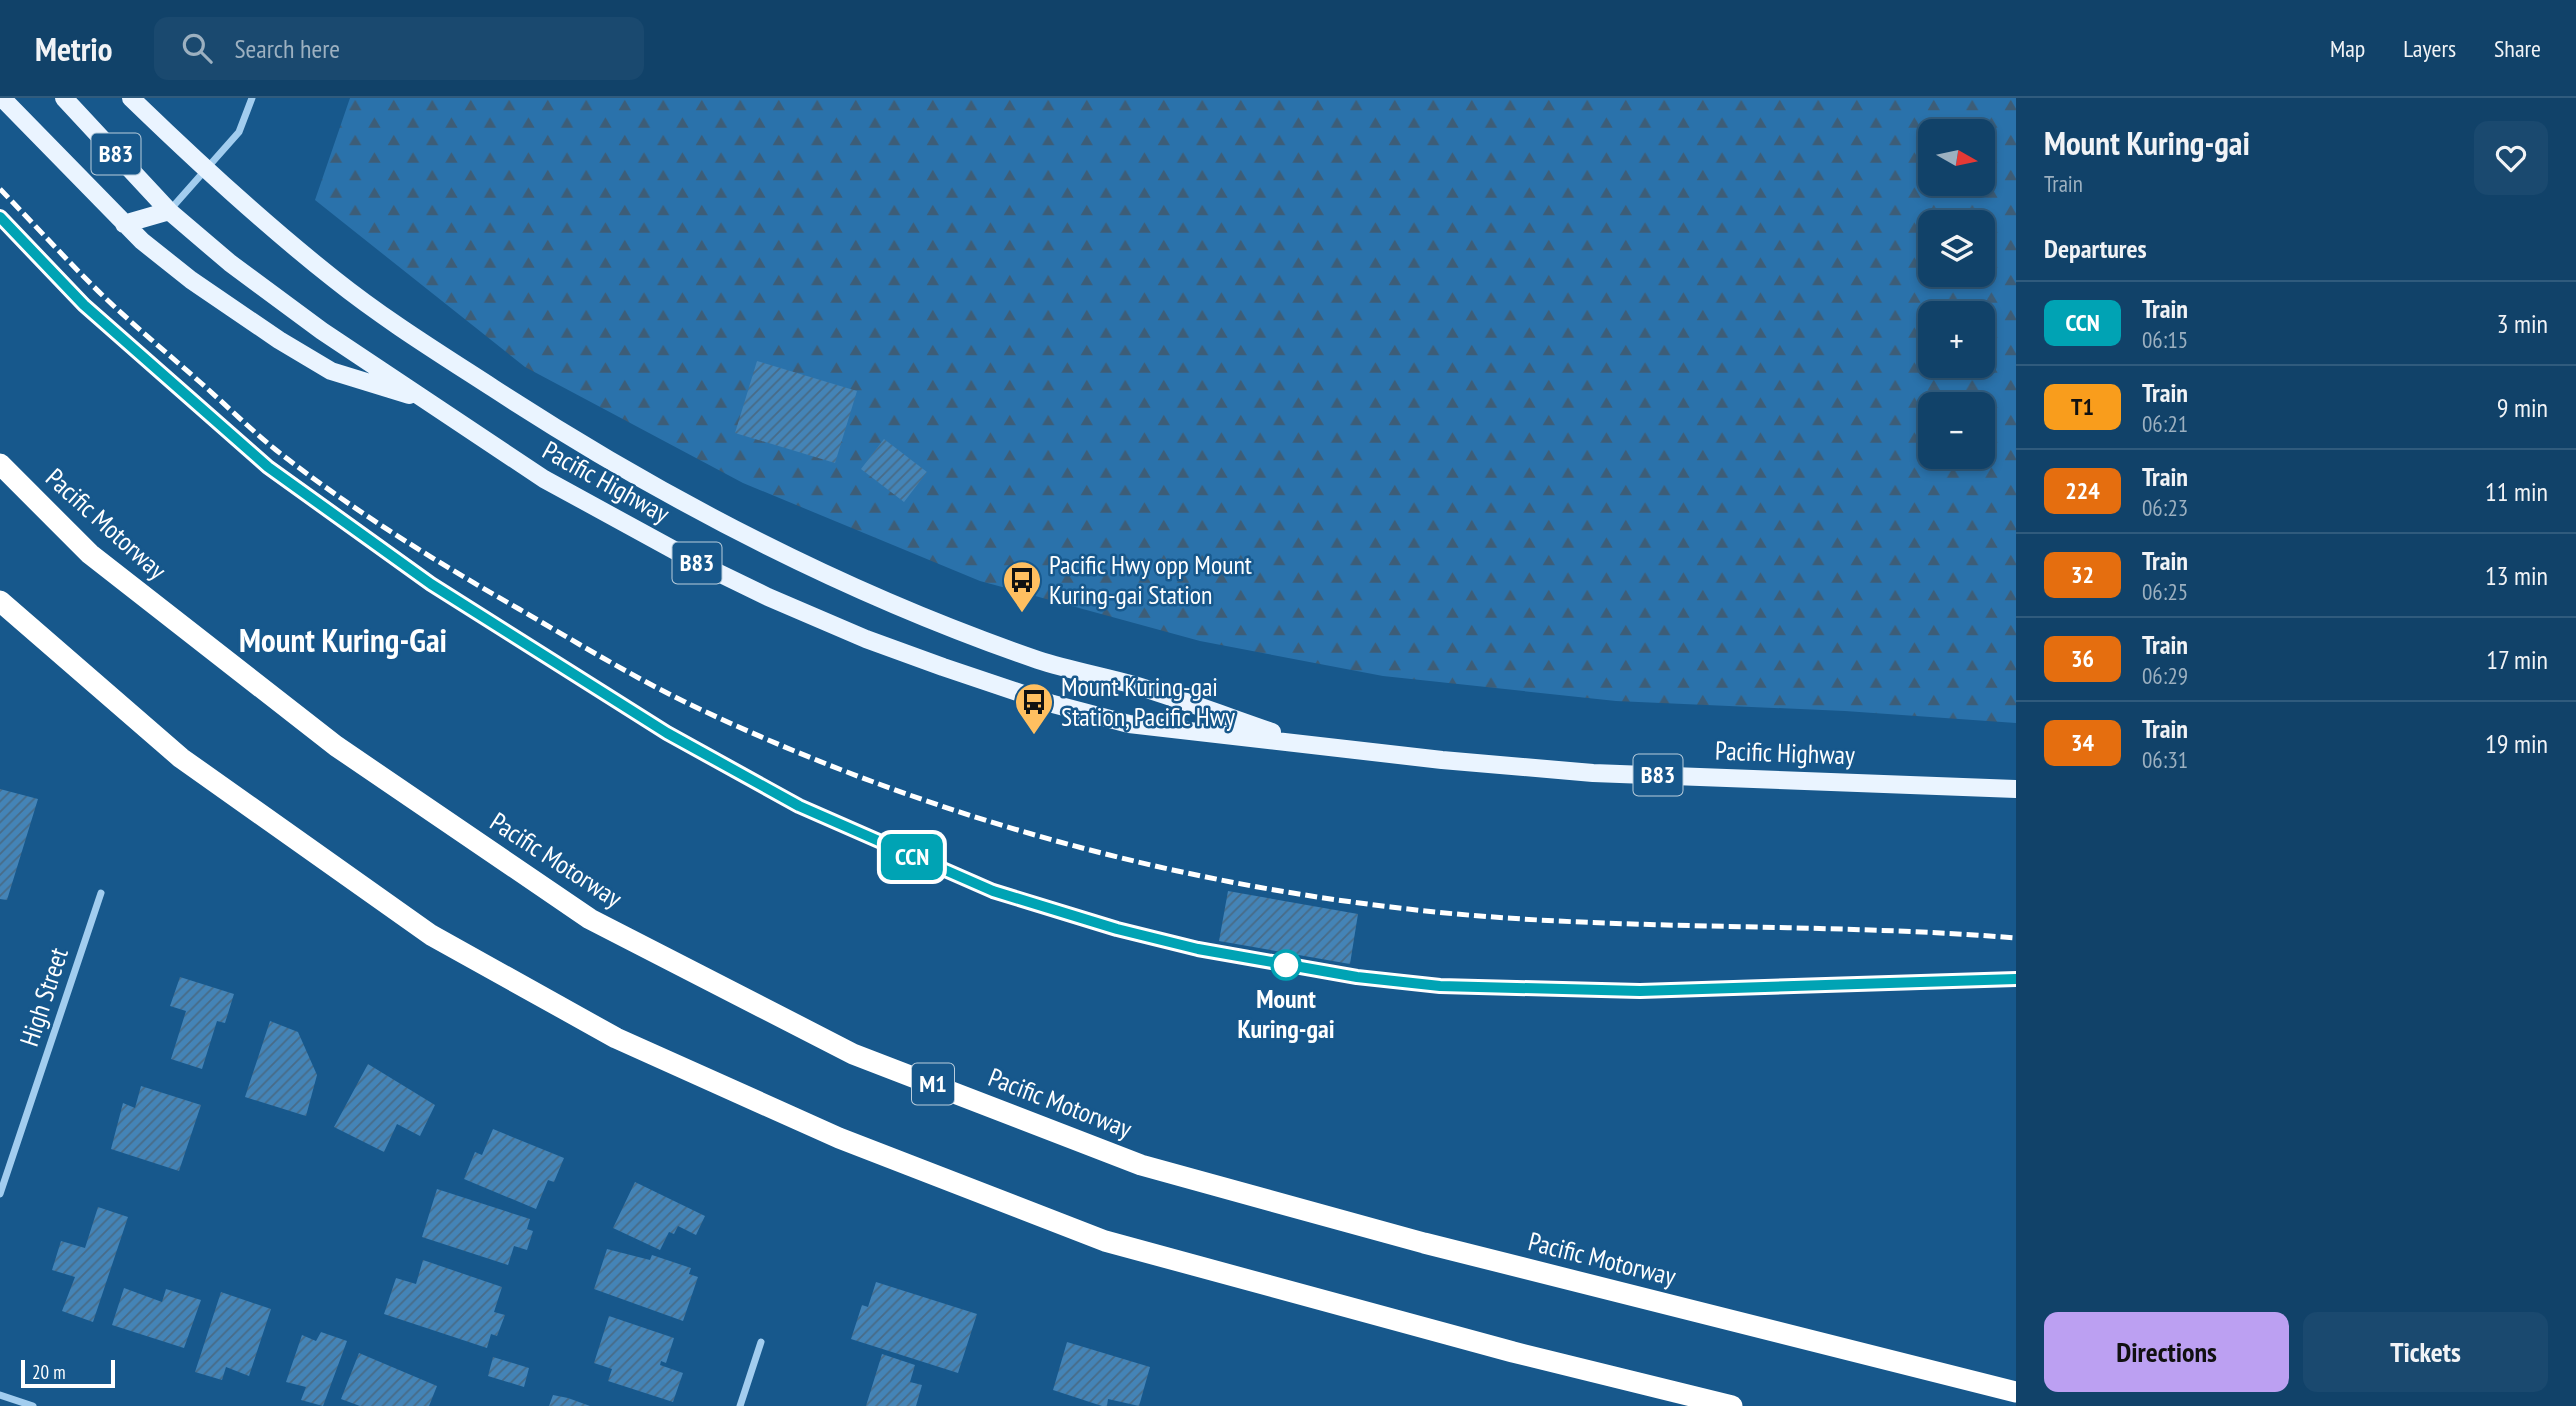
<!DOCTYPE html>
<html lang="en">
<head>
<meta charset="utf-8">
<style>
	:root { --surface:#114269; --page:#1a496f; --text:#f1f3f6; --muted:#9cb0c0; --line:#305b7d; --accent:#bca0f2 }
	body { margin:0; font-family:"PT Sans Narrow",sans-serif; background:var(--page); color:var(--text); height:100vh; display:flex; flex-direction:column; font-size:26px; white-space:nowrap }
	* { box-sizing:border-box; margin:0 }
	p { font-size:23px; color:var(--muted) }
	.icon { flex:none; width:38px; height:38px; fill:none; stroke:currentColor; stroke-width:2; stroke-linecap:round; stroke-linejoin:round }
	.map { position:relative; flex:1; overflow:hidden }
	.side { display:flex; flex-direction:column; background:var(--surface); width:560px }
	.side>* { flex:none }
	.badge { padding:0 14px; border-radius:10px; font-size:24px; line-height:46px }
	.needle { width:46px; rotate:99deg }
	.fabs { position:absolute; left:1918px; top:21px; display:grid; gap:14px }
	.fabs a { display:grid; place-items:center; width:77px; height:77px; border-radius:14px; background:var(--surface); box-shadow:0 4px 10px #0003,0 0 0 2px var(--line); font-size:35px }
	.scale { position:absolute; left:21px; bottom:18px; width:94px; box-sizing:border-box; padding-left:7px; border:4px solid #fff; border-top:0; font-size:19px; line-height:24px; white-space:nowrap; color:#fff; -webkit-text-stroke:5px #17588c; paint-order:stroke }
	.map>.badge { position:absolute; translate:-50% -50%; box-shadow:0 0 0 4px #fff }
	h2 { padding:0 28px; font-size:26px; line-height:63px }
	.round { display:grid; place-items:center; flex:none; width:74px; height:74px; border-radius:14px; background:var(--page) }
	.headline { display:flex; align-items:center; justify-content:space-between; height:119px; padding:0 28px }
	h1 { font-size:33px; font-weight:700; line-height:52px }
	.cta { display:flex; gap:14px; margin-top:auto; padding:14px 28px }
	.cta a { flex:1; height:80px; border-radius:14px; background:var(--accent); color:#111; font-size:28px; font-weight:700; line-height:80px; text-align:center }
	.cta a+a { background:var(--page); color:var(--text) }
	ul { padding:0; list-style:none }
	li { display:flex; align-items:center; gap:21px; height:84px; padding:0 28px; border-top:2px solid var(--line) }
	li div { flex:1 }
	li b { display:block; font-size:26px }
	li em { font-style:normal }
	li .badge { min-width:77px; font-weight:700; text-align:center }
	header { display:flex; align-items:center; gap:42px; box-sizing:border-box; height:98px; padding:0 35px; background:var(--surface); border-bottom:2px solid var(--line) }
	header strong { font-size:33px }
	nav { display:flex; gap:38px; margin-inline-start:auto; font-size:24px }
	.search { width:490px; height:63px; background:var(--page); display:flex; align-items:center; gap:18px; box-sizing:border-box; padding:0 24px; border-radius:14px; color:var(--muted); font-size:26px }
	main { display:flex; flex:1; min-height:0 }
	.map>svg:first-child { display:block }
	.forest { fill:url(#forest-firs); fill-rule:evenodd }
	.building { fill:url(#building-hatch) }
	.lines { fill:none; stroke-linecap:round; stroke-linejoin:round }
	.minor { stroke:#a2cdef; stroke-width:7 }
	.primary { stroke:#eaf4ff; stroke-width:18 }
	.motorway { stroke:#fff; stroke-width:21 }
	.rail { stroke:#fff; stroke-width:5; stroke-dasharray:12 5; stroke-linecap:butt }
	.line-casing { stroke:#fff; stroke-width:16 }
	.line { stroke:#00a3b4; stroke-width:10 }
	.stop-dot { fill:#fff; stroke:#00a3b4; stroke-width:3.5 }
	.labels { text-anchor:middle; stroke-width:5; stroke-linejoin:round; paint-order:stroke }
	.shield { fill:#17588c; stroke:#b9cddc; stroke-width:2 }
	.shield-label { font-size:24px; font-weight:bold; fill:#fff }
	.street-label { font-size:26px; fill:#fff; stroke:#17588c }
	.poi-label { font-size:26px; fill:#fff; stroke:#17588c; text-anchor:start }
	.stop-label { font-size:26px; font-weight:bold; fill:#fff; stroke:#17588c }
	.district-label { font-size:33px; font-weight:bold; fill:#fff; stroke:#17588c }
</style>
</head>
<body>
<header>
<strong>Metrio</strong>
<div class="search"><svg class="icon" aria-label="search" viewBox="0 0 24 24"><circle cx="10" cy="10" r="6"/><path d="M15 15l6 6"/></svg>Search here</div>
<nav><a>Map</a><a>Layers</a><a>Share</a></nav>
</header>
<main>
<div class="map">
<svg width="2016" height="1308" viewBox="0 0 2016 1308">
	<defs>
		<pattern id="forest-firs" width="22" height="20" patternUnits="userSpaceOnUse" patternTransform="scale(1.75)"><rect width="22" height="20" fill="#2a72ab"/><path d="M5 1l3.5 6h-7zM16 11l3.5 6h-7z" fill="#3d5d77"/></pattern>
		<pattern id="building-hatch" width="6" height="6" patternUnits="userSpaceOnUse" patternTransform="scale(1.75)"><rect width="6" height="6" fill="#4484b7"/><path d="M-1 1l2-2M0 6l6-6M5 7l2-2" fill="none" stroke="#486b87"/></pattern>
	</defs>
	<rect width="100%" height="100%" fill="#17588c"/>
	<!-- forest -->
	<path class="forest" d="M350 0H2016V625L1845 613 1616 603 1383 578 1200 543 980 483 743 385 525 269 315 102ZM1930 33H1983V86H1930ZM1930 124H1983V177H1930ZM1930 215H1983V268H1930ZM1930 306H1983V359H1930Z"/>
	<!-- building -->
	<path class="building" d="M757 263 857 293 835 365 735 335Z
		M884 341 927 374 904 404 861 371Z
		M0 691 38 701 7 802 0 801Z
		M1228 793 1358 816 1350 866 1219 843Z
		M180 879 234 896 225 925 217 923 202 971 171 961 186 913 170 908Z
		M270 923 298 934 317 977 306 1018 245 999Z
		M368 966 435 1007 420 1038 397 1026 384 1054 334 1029Z
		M141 988 201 1007 179 1073 111 1051 123 1005 135 1010Z
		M493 1031 564 1060 554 1084 548 1082 536 1111 464 1081 475 1054 482 1057Z
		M635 1084 705 1118 696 1137 678 1128 674 1136 669 1134 660 1152 613 1130Z
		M437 1091 530 1121 527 1131 533 1133 527 1152 514 1148 508 1167 422 1139Z
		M98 1109 128 1119 93 1224 62 1213 75 1179 52 1172 61 1143 85 1150Z
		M607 1151 650 1162 652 1157 691 1170 689 1176 698 1179 683 1223 594 1191Z
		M423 1162 502 1189 494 1214 505 1217 497 1238 491 1236 487 1250 384 1216 396 1180 416 1186Z
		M876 1184 977 1216 958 1275 851 1241 862 1207 868 1209Z
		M124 1190 162 1204 166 1191 201 1202 184 1250 112 1227Z
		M221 1194 271 1211 249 1278 226 1269 222 1282 195 1274Z
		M609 1218 674 1240 666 1265 661 1263 660 1267 683 1275 673 1304 608 1283 612 1271 594 1265Z
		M321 1234 347 1243 323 1308 301 1302 306 1289 286 1284 302 1237 316 1243Z
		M1067 1244 1150 1269 1139 1308 1108 1301 1107 1308H1102L1053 1292Z
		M359 1255 437 1288 429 1308H360L341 1301Z
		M882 1256 915 1267 910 1284 922 1287 916 1308H866Z
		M493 1259 529 1270 524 1289 488 1278Z
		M553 1297 568 1300 590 1308H549Z"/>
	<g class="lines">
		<!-- minor -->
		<path class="minor" d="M169 113 239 34 252 0
			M0 1096 101 795
			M0 1297 33 1308
			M740 1308 761 1244"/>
		<!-- primary -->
		<path class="primary" d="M2 0 142 143 191 182 279 242 331 273 409 297
			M64 0 169 113 230 165 322 233 544 381 694 463 768 499 866 541 943 569 1053 606 1129 626 1442 662 1593 675 2016 691
			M131 0C196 63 263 125 334 181 384 221 439 255 493 290 662 400 846 496 1038 562 1069 572 1102 578 1134 587 1180 601 1226 618 1272 634
			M124 126 169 113"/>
		<!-- motorway -->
		<path class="motorway" d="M0 366 90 456 336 648 590 821 853 956 1141 1067 1424 1145 2016 1294
			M0 503 181 660 431 837 616 940 839 1040 1105 1143 1513 1254 1732 1308"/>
		<!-- rail -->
		<path class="rail" d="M0 91C31 123 61 156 93 188 127 222 165 253 201 285 226 307 250 331 276 352 352 412 435 463 519 511 574 543 628 576 685 604 905 710 1148 780 1391 809 1598 835 1808 823 2016 840
			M0 119 84 207 268 369 431 486 667 635 799 708 993 793 1117 831 1198 851 1357 879 1440 888 1640 893 2016 881"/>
	</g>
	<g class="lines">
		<defs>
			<path id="line" d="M0 119 84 207 268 369 431 486 667 635 799 708 993 793 1117 831 1198 851 1357 879 1440 888 1640 893 2016 881"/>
		</defs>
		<!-- line casing -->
		<use href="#line" class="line-casing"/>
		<!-- line -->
		<use href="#line" class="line"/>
	</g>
	<!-- icons -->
	<defs>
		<symbol id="bus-pin" viewBox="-11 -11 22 30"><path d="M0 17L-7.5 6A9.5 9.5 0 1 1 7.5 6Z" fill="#ffbf60" stroke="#17588c"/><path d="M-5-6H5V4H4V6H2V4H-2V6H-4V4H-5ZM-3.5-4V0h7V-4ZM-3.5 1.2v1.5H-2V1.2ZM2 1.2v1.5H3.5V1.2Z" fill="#111"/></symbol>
	</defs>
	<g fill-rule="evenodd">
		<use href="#bus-pin" x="1000" y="460" width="44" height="60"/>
		<use href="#bus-pin" x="1012" y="582" width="44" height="60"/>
	</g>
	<!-- markers -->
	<circle class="stop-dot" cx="1286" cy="867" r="14"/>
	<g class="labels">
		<!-- shield labels -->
		<g class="shield">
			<rect x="91.5" y="35.5" width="49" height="41" rx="5"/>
			<rect x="672.5" y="444.5" width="49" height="41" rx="5"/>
			<rect x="1633.5" y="656.5" width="49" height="41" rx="5"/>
			<rect x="912" y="965.5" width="42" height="41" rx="5"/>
		</g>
		<g class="shield-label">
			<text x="116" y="64">B83</text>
			<text x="697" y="473">B83</text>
			<text x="1658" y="685">B83</text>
			<text x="933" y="994">M1</text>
		</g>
		<!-- street labels -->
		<g class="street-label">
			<text transform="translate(606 384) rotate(29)" y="9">Pacific Highway</text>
			<text transform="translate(106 426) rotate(42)" y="9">Pacific Motorway</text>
			<text transform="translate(1785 655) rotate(2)" y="9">Pacific Highway</text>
			<text transform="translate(556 762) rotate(33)" y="9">Pacific Motorway</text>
			<text transform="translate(44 899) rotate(-72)" y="9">High Street</text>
			<text transform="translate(1060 1005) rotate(21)" y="9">Pacific Motorway</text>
			<text transform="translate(1602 1161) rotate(14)" y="9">Pacific Motorway</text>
		</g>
		<!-- poi labels -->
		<g class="poi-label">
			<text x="1049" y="476">Pacific Hwy opp Mount<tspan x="1049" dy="30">Kuring-gai Station</tspan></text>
			<text x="1061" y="598">Mount Kuring-gai<tspan x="1061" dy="30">Station, Pacific Hwy</tspan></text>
		</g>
		<!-- stop labels -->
		<g class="stop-label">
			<text x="1286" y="910">Mount<tspan x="1286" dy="30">Kuring-gai</tspan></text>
		</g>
		<!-- district labels -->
		<g class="district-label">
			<text x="343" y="554">Mount Kuring-Gai</text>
		</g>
	</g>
</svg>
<div class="fabs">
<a><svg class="needle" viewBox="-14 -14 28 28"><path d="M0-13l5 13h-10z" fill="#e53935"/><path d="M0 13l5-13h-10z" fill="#9cb0c0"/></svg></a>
<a><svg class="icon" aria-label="layers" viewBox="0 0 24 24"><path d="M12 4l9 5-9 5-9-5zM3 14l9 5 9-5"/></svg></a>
<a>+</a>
<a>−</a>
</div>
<div class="scale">20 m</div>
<b class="badge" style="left:912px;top:759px;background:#00a3b4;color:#fff">CCN</b>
</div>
<section class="side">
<div class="headline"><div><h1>Mount Kuring-gai</h1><p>Train</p></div><a class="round"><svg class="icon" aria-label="heart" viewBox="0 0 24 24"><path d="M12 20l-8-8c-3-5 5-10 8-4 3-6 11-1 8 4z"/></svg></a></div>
<h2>Departures</h2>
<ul>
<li><span class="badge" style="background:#00a3b4;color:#fff">CCN</span><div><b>Train</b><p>06:15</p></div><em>3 min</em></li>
<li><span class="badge" style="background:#f99d1c;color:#111">T1</span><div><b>Train</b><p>06:21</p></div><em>9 min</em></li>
<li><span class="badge" style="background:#e56e0f;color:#fff">224</span><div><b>Train</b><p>06:23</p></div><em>11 min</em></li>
<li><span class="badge" style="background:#e56e0f;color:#fff">32</span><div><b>Train</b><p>06:25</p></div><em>13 min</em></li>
<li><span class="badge" style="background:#e56e0f;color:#fff">36</span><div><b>Train</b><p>06:29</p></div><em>17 min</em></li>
<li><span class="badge" style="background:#e56e0f;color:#fff">34</span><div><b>Train</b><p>06:31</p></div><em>19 min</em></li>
</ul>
<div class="cta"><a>Directions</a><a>Tickets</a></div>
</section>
</main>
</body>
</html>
